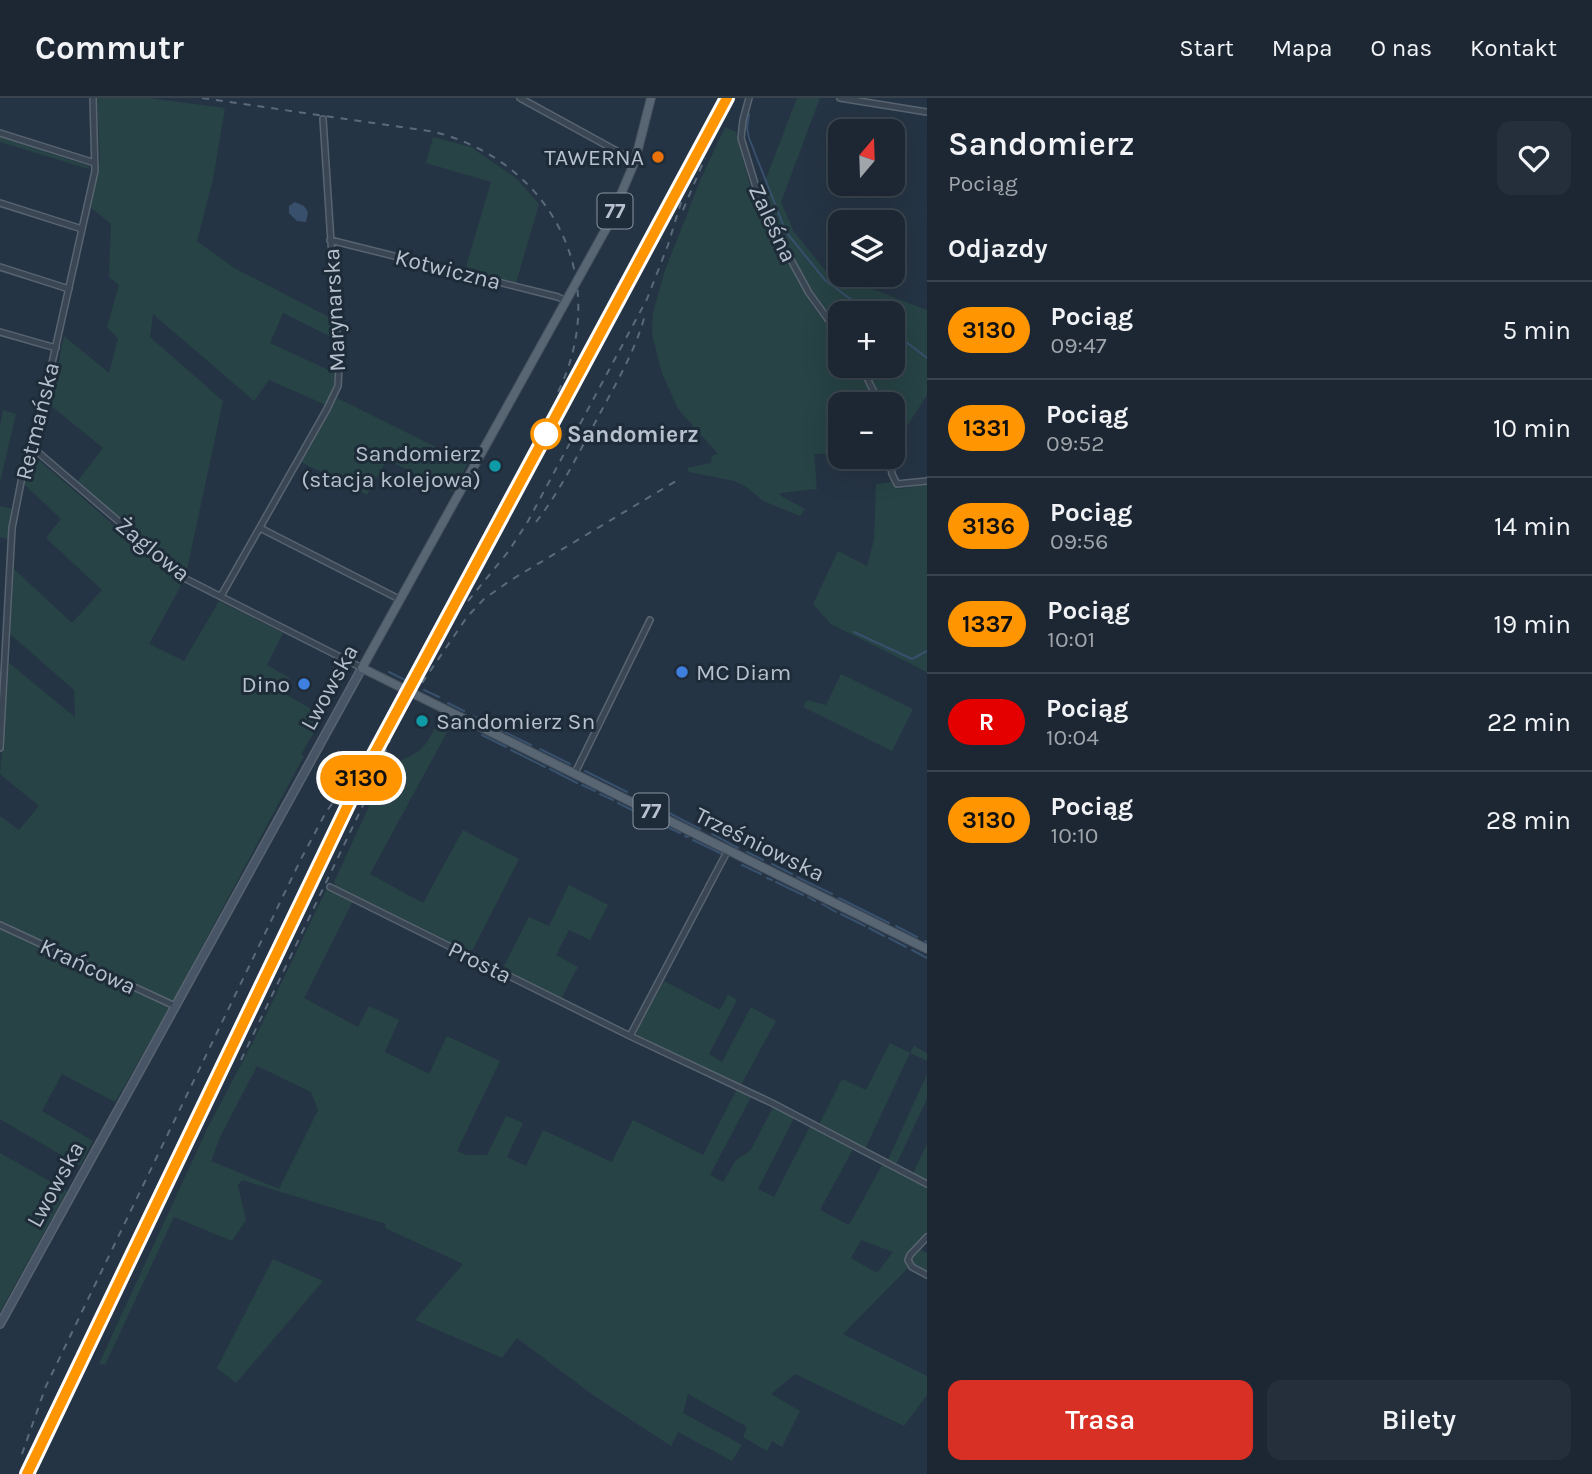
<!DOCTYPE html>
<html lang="pl">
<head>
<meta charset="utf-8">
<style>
	:root { --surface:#1c2733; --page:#252f3b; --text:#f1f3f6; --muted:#a0a5ac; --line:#3a444e; --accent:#d93025 }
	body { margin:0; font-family:Karla,sans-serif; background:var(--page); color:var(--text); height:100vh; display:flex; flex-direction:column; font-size:26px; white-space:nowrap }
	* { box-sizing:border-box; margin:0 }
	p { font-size:23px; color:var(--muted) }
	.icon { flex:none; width:38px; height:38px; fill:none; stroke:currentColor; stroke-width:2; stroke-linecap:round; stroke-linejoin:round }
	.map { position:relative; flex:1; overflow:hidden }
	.panel { display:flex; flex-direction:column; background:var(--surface); width:665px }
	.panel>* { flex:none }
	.badge { padding:0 14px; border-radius:23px; font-size:24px; line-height:46px }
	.needle { width:46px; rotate:19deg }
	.tools { position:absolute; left:828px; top:21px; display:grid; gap:14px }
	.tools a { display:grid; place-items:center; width:77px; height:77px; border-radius:14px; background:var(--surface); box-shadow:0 7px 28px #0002,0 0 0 2px var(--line); font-size:35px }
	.map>.badge { position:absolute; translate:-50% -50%; box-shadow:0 0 0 4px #fff }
	h2 { padding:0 21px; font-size:26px; line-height:63px }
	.round { display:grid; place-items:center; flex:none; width:74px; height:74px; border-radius:14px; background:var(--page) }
	.overview { display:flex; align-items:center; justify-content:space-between; height:119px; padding:0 21px }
	h1 { font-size:33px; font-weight:600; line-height:52px }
	.cta { display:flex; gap:14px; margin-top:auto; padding:14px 21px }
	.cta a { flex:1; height:80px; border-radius:14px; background:var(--accent); color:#fff; font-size:28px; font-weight:600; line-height:80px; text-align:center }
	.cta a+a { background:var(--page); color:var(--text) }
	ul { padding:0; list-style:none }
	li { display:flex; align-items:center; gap:21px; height:98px; padding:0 21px; border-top:2px solid var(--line) }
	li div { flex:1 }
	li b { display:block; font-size:26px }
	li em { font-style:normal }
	li .badge { min-width:77px; font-weight:700; text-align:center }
	header { display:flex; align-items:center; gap:42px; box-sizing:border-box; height:98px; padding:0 35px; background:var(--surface); border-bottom:2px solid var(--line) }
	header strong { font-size:33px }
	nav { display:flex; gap:38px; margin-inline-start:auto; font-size:24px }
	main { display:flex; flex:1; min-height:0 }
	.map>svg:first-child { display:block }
	.green { fill:#274345; fill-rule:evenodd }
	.water { fill:#38506c }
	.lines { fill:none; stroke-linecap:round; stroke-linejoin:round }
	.stream { stroke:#38506c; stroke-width:2 }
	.street-casing { stroke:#586470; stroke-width:8 }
	.secondary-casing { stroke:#586470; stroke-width:10 }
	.primary-casing { stroke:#434f5c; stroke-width:10 }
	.street { stroke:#3a4653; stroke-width:5 }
	.secondary { stroke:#475566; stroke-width:7 }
	.primary { stroke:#586573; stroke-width:8 }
	.rail { stroke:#5b6a7a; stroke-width:2; stroke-dasharray:7 7; stroke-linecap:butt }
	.line-casing { stroke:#fff; stroke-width:16 }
	.line { stroke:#ff9500; stroke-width:10 }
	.food-dot { fill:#e8710a; stroke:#1e2b38; stroke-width:2.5 }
	.stop-dot { fill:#fff; stroke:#ff9500; stroke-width:3.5 }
	.culture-dot { fill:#0f9aa8; stroke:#1e2b38; stroke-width:2.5 }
	.shop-dot { fill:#3f7fe0; stroke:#1e2b38; stroke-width:2.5 }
	.labels { text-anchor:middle; stroke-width:6; stroke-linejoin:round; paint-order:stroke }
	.shield { fill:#1e2b38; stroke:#8994a0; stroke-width:2 }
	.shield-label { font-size:21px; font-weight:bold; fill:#b7c1cd }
	.poi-label { font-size:23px; fill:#b7c1cd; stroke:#1e2b38; text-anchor:end }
	.street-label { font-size:23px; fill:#b7c1cd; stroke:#1e2b38 }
	.stop-label { font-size:23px; font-weight:bold; fill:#b7c1cd; stroke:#1e2b38; text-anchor:start }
</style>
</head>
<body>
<header>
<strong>Commutr</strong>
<nav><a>Start</a><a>Mapa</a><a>O nas</a><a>Kontakt</a></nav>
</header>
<main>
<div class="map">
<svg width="927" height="1376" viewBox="0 0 927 1376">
	<rect width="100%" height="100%" fill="#253444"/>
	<!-- green -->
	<path class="green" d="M97 0H148L225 10 213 81 197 143 234 170 331 220 333 240 283 215 270 245 335 275 334 287 326 307 269 282 254 303 153 216 150 239 223 303 186 476 77 384 103 350 50 307 64 238 109 275 118 241 107 229 119 187 109 179 111 126 91 110 100 63Z
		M797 0H820L781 104 794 134 826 173 927 212V297L893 350 892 306H882L880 297 865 268H892V215H840V233C807 193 781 144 760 96Z
		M725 29 736 34 751 92 763 121 812 207 840 243V268H857L877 306H840V356H814L817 391 780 395 781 398 805 411 800 418 763 403 745 388 734 383 689 374 687 370 711 365 712 358 718 356 678 311 662 275 652 236 653 215 664 175 700 83Z
		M0 39 89 68V71L0 44Z
		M433 39 471 49 517 81 539 106 516 185 465 172 491 84 426 65Z
		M337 300 468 365 452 394 387 362 367 397 301 364Z
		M3 312 16 316 0 384V328Z
		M35 361 40 363 175 480 183 484 149 546 184 563 219 503 283 535 267 567 290 580 283 595 324 618 301 656 304 658 172 905 0 824V718L19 732 39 708 0 676 9 565 75 619 74 592 10 536 14 471 72 525 102 492 46 440 61 421 24 386Z
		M891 384 897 391 927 387V574L831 526 813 506 838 453 867 468 874 442 876 386Z
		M0 408 12 411 8 441 0 439Z
		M841 576 913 611 892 653 803 609 807 602 826 607Z
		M439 621 452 625 370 776 423 805 463 732 519 761 470 857 336 789 334 784 385 674C396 661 411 661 422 650 430 643 434 630 439 621Z
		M569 787 608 807 590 842 569 832 556 857 578 869 561 901 502 872 529 819 549 828Z
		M327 790 353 803 304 900 358 929 369 908 399 922 385 954 429 976 447 938 500 963 457 1053 466 1057H487L506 1018 523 1025 507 1059 526 1068 543 1032 612 1064 633 1022 703 1057 737 991 751 999 710 1077 723 1084 736 1062 751 1052 773 1009 794 1020 758 1091 774 1099 810 1029 853 1051 820 1112 849 1127 882 1067 927 1088V1135L905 1159 908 1170 843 1236 927 1278V1297L904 1328 795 1276 771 1296 800 1313 782 1349 772 1343 767 1353 743 1339 747 1329 688 1296 683 1315 742 1347 732 1363 678 1334 671 1348 593 1297 517 1240 502 1260 415 1222 463 1166 385 1130 386 1126 242 1082 238 1087 246 1122 232 1143 174 1119 105 1267 99 1266 207 1031 255 940ZM257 968 311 994 318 1012 279 1091 211 1063 220 1039ZM861 1142 893 1154 877 1175 851 1160Z
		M0 828 171 908 115 1004 62 976 42 1013 93 1043 80 1068 0 1021Z
		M664 883 720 912 728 897 737 902 709 956 722 964 751 909 776 923 741 987 637 938V932Z
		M890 945 910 955 914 948 927 955V963L910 955 864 1053 819 1027 842 981 866 992Z
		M927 976V1001L895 1069 887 1064Z
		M927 1046V1084L912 1077Z
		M0 1055 67 1093 0 1214Z
		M919 1151 927 1155V1174L912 1164 911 1159Z
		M273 1161 323 1183 236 1285 217 1270Z"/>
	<!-- water -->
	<path class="water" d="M295 104 304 108 308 114 306 124 297 123 289 115V108Z"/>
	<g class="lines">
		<!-- stream -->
		<path class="stream" d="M749 16 747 30 749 40 786 134 825 182 869 215
			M892 233 927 260
			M854 534 912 561 927 553
			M389 574 405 582
			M424 592 439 599
			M448 605 464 613
			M442 617 473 633
			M473 618 490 626
			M499 631 531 647
			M482 637 506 649
			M540 651 570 666
			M511 652 545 669
			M550 671 577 685
			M585 673 627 694
			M582 687 595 693
			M600 696 613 702
			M635 699 644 703
			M618 705 644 718
			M650 706 660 711
			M667 714 700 731
			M652 722 680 735
			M712 736 738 750
			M685 738 688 739
			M693 742 722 756
			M747 754 763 762
			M772 766 792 776
			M742 767 761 776
			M797 779 832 796
			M767 780 772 782
			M776 784 803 797
			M808 799 815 803
			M839 800 889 825
			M822 806 836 814
			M841 816 865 828
			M896 828 917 839
			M869 830 884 838
			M889 840 906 849
			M925 843 927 844
			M912 852 927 860"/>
		<defs>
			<path id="street" d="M520 0 635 63
				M749 0 743 22 741 40 762 109 809 195 840 238
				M840 0 927 14
				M0 35 95 65
				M0 105 82 131
				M330 142 558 199 566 203
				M0 169 69 191
				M0 234 56 250
				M861 268 880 306
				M33 350 186 481 362 570
				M889 359 892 376 897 386 927 383
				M260 430 399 501
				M221 498 327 311 338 288 339 267 323 21
				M0 650 12 430 22 379 33 350 95 73 93 0
				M575 675 650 522
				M330 789 630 938 772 1005 927 1086
				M0 827 175 908
				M630 938 728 752
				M927 1139 910 1157 908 1162 912 1169 927 1177"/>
			<path id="secondary" d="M0 1226 362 570"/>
			<path id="primary" d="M651 0 635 63 607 129 362 570 927 851"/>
		</defs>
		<!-- street casing -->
		<use href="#street" class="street-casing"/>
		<!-- secondary casing -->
		<use href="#secondary" class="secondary-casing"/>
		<!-- primary casing -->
		<use href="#primary" class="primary-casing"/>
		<!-- street -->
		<use href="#street" class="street"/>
		<!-- secondary -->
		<use href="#secondary" class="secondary"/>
		<!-- primary -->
		<use href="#primary" class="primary"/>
		<!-- rail -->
		<path class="rail" d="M202 0 435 34C554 65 613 185 557 296
			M683 112 705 60
			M536 424C561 392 578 356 597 321 615 287 635 254 645 217
			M468 503 508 454 527 425 647 201 668 147 682 101
			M422 585 467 519 484 501 511 482 681 380
			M241 962 366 701 390 642
			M22 1356 46 1288 301 761 325 716 352 676
			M27 1376 360 682 727 0"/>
	</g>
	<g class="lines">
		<defs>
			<path id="line" d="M27 1376 360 682 727 0"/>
		</defs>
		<!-- line casing -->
		<use href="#line" class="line-casing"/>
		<!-- line -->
		<use href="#line" class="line"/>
	</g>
	<!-- markers -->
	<circle class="food-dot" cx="658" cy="59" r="7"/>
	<circle class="stop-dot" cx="546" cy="336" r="14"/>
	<g class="culture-dot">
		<circle cx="495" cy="368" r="7"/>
		<circle cx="422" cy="623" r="7"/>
	</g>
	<g class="shop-dot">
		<circle cx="682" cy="574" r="7"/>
		<circle cx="304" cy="586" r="7"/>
	</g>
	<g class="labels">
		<!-- shield labels -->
		<g class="shield">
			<rect x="597.5" y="95.5" width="35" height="35" rx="5"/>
			<rect x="633.5" y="695.5" width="35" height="35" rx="5"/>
		</g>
		<g class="shield-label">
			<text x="615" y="120">77</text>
			<text x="651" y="720">77</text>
		</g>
		<!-- poi labels -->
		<g class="poi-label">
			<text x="644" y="67">TAWERNA</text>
			<text x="481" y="363">Sandomierz<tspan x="481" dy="26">(stacja kolejowa)</tspan></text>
			<text x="696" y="582" text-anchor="start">MC Diam</text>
			<text x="290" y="594">Dino</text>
			<text x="436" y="631" text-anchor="start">Sandomierz Sn</text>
		</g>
		<!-- street labels -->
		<g class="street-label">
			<text transform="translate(773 125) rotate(65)" y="8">Zaleśna</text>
			<text transform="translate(448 171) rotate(14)" y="8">Kotwiczna</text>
			<text transform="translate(334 212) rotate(-93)" y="8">Marynarska</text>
			<text transform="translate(37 323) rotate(-76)" y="8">Retmańska</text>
			<text transform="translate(153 451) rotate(39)" y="8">Żaglowa</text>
			<text transform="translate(329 589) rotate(-61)" y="8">Lwowska</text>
			<text transform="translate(760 746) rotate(26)" y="8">Trześniowska</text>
			<text transform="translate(480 864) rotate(26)" y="8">Prosta</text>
			<text transform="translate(88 868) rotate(25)" y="8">Krańcowa</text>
			<text transform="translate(55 1086) rotate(-61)" y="8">Lwowska</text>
		</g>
		<!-- stop labels -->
		<g class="stop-label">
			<text x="567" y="344">Sandomierz</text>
		</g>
	</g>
</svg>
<div class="tools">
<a><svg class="needle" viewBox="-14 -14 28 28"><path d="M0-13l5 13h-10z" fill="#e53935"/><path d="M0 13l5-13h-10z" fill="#a0a5ac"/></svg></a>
<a><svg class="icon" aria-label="layers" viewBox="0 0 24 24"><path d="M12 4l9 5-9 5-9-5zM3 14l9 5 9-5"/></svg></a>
<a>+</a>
<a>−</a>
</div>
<b class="badge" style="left:361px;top:680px;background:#ff9500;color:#111">3130</b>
</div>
<section class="panel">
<div class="overview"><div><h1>Sandomierz</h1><p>Pociąg</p></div><a class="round"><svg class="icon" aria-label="heart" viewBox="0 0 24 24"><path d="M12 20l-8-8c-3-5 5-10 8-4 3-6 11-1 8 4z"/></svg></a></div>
<h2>Odjazdy</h2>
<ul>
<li><span class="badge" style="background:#ff9500;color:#111">3130</span><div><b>Pociąg</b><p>09:47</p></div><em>5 min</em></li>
<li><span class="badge" style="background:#ff9500;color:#111">1331</span><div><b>Pociąg</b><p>09:52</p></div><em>10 min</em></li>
<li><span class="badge" style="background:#ff9500;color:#111">3136</span><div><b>Pociąg</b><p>09:56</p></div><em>14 min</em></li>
<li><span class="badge" style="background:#ff9500;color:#111">1337</span><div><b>Pociąg</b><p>10:01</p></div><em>19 min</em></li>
<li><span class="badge" style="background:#e50000;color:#fff">R</span><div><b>Pociąg</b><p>10:04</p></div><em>22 min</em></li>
<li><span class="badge" style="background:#ff9500;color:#111">3130</span><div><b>Pociąg</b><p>10:10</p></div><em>28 min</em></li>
</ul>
<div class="cta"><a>Trasa</a><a>Bilety</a></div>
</section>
</main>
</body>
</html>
